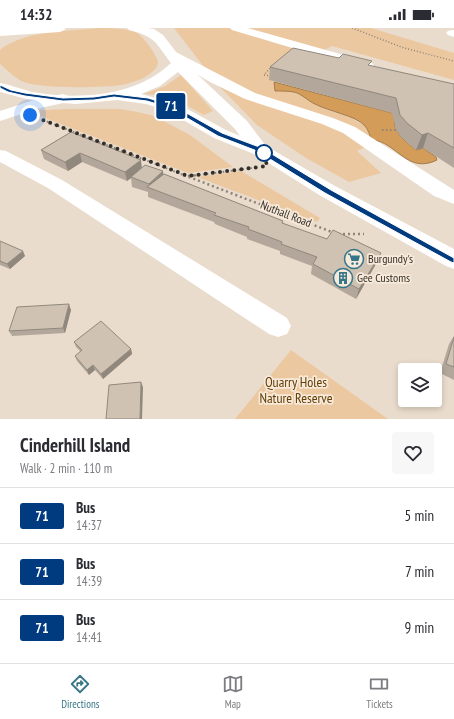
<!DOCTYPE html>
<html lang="en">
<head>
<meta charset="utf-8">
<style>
	:root { --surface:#fff; --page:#f7f7f7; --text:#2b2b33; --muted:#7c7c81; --line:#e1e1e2; --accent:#367689 }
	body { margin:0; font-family:"PT Sans Narrow",sans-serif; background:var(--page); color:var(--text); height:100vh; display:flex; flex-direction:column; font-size:15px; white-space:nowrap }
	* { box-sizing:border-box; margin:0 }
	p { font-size:13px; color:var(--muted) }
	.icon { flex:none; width:22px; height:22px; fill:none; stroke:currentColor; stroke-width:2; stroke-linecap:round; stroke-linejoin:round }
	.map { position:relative; height:391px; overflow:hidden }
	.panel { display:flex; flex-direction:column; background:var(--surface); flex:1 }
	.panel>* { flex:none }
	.badge { padding:0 8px; border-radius:3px; font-size:14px; line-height:26px }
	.fabs { position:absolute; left:398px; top:335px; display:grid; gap:8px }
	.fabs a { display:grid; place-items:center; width:44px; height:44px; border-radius:4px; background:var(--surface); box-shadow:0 2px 6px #0003; font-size:20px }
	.you { position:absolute; width:20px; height:20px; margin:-10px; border:3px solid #fff; border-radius:50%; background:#1a73e8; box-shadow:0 0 0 6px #1a73e833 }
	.map>.badge { position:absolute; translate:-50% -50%; box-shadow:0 0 0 2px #fff }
	.round { display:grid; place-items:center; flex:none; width:42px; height:42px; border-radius:4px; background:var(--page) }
	.head { display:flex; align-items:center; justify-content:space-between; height:68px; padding:0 20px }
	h1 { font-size:19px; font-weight:700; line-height:30px }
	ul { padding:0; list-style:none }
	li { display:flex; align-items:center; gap:12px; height:56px; padding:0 20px; border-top:1px solid var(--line) }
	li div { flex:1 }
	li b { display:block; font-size:15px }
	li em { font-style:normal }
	li .badge { min-width:44px; font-weight:700; text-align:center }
	.status { display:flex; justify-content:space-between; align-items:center; height:28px; padding:0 20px; background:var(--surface); direction:ltr }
	.status svg { height:11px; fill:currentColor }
	.tab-bar { display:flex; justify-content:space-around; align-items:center; height:56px; border-top:1px solid var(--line); background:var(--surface); font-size:11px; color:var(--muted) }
	.tab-bar a { display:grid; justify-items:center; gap:2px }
	.tab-bar .current { color:var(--accent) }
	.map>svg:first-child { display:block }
	.green { fill:#ebc8a0 }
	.water { fill:#d49c59; stroke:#a47b4b }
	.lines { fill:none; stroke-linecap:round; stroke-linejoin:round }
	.path-far2 { stroke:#8d847a; stroke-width:1.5; stroke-dasharray:1 2; stroke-linecap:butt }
	.path-far1 { stroke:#8d847a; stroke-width:2; stroke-dasharray:1.5 2.5; stroke-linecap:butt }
	.path { stroke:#8d847a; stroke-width:2.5; stroke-dasharray:2 3; stroke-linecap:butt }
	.minor { fill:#fff; fill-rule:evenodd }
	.major { fill:#fff; fill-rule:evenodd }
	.highway { fill:#fff; fill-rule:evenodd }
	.wall { fill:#b2a79a }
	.shaded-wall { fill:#91887d }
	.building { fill:#cfc2b3; stroke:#91887d }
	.line { fill:#003b80; stroke:#fff }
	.walk { stroke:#342f29; stroke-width:4; stroke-dasharray:0 7.2 }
	.stop-dot { fill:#fff; stroke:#003b80; stroke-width:2 }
	.labels { text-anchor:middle; stroke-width:3.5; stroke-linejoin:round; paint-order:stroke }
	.street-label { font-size:12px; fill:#342f29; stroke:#f8eada }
	.poi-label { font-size:12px; fill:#342f29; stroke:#f8eada; text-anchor:start }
	.near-park-label { font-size:14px; fill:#613d04; stroke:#f8eada }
</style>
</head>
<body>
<div class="status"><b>14:32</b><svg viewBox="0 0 49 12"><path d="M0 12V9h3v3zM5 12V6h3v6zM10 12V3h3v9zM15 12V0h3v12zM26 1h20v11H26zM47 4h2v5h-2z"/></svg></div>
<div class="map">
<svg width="454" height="391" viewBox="0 0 454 391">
	<rect width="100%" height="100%" fill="#eadccd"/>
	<!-- green -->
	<path class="green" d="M98 0C110 0 125 0 137 5 143 8 157 27 158 34 158 38 155 42 152 44 144 51 132 55 121 57 101 60 39 61 21 53 14 49 6 41 0 36V22C24 2 67 4 98 0Z
		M174 0H371L454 25V52L332 18 270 52 274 54 276 63 295 64 305 69 313 75 330 83 346 87 366 99 380 112 357 123 381 145 349 154 306 130 257 97 217 56Z
		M181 47 213 83 204 87C184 76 167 66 144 66L165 58Z
		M66 81H120L138 84 154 88 190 107 233 139 188 145 27 83Z
		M241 143 320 190 317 194 197 149Z
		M291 322 388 391H235Z"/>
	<!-- water -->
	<path class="water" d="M274 54 396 86C389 102 405 113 416 122L423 120 436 129 437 132C407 147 396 113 372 112 370 108 368 101 365 98 355 87 330 84 315 76 308 73 302 66 294 64 288 63 281 63 275 63Z"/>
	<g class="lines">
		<!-- path-far2 -->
		<path class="path-far2" d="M352 0 404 20 454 33
			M271 48 264 47 272 38"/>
		<!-- path-far1 -->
		<path class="path-far1" d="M43 92 186 148
			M382 102H396
			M191 148 253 140"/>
		<!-- path -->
		<path class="path" d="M184 147 337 206H364
			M188 148 199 147"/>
		<!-- minor -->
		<path class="minor" d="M230 0H248L372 35 374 38 372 41H362L232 2Z
			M452 2H454V9L448 7 446 5 448 3Z
			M170 21 255 65 333 90 355 99 454 162V176L434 168 343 105 322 96 245 71 210 54 166 28 164 25 166 22Z
			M0 122 6 123 62 152 287 290 291 298 287 306 278 309 269 306 48 160 0 134Z"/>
		<!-- major -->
		<path class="major" d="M63 66 68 68 71 71 68 74 40 80 0 93V83L31 73Z"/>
		<!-- highway -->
		<path class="highway" d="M0 0H66L64 2 60 4 0 8Z
			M127 0H148L154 1 163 7 183 33 247 93 266 118 335 158 454 221V241L446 238 321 168 254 126 214 110 166 82 146 76 117 72 76 76 34 73 0 64V55C11 57 21 61 32 64 78 72 136 69 171 35 155 14 156 9 129 2ZM178 44 235 101 240 108 226 102 178 76 141 66 160 58Z"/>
	</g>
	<!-- wall -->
	<path class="wall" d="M371 38 454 56V140L423 120 416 122 402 110 396 102 392 85 269 52 270 39Z
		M71 104 142 140 164 146 283 193V195L377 234 356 271 311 246 312 238 280 226V223L247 211V209L215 196 214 194 148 169V164L132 159 131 150 127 153 82 134 68 143 44 131 41 122Z
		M0 213 25 228 10 241 0 237Z
		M71 282 65 305 12 308 9 303Z
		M454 308V352L440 345 449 316Z
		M74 314 131 321 132 326 103 351 95 342 89 347 77 333 75 328 81 324 76 319Z"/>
	<!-- shaded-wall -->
	<path class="shaded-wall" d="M428 105 423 120 416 122 422 107Z
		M80 125 82 134 68 143 65 134Z
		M141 132 142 141 131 149V150L127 153 125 144Z
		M163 143 164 153 150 160 149 156Z
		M23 223 25 228 10 241 7 236Z
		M381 225 377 234 356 271 359 261Z
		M69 276 71 282 65 305 63 300Z
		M131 321 132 326 103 351 101 346Z
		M93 337 95 342 89 347 87 342Z
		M141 354 143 359 142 391H140Z"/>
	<!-- building -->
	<path class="building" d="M293 20 339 30 343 26 372 33 368 37 454 56V120L428 105 422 107 407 95 400 87 396 70 270 39Z
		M71 104 141 132 125 144 80 125 65 134 41 122Z
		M145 137 163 143 149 156 131 149Z
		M164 146 283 193 282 195 327 211 333 202 381 225 359 261 313 236 317 229 281 216 282 214 248 201 249 199 214 187 216 185 147 159Z
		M0 213 23 223 7 236 0 233Z
		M69 276 63 300 9 303 17 279Z
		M101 293 131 321 101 346 93 337 87 342 75 328 82 322 74 314Z
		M454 309V339L446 336Z
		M141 354 140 391H106L109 357Z"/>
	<!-- line -->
	<path class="line" d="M0 57 11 62 25 65 63 70 94 69 114 66 148 70 174 78 222 105 262 120 331 162 454 230V235L451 234 325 165 257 123 218 108 170 80 147 73 114 69 94 72 63 73 25 68 8 64 0 60Z"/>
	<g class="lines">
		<!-- walk -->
		<path class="walk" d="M30 87 188 148 267 138 264 125"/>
	</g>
	<!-- icons -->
	<defs>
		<symbol id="supermarket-ring" viewBox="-11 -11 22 22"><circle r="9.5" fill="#f8eada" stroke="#367689" stroke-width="1.5"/><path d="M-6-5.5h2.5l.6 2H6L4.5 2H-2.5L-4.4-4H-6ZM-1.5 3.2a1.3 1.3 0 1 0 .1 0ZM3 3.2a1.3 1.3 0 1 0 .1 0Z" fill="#367689"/></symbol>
		<symbol id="building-ring" viewBox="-11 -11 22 22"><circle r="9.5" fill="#f8eada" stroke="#367689" stroke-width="1.5"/><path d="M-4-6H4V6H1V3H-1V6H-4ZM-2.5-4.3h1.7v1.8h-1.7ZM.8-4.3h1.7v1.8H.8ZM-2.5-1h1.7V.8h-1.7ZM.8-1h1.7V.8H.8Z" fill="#367689"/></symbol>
	</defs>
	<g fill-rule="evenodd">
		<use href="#supermarket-ring" x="343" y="220" width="22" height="22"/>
		<use href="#building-ring" x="332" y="239" width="22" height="22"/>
	</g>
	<!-- markers -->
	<circle class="stop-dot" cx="264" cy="125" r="8"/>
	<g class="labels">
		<!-- street labels -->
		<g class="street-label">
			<text transform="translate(286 186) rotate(21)" y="4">Nuthall Road</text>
		</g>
		<!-- poi labels -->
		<g class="poi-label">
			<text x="368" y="235">Burgundy's</text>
			<text x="357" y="254">Gee Customs</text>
		</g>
		<!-- near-park labels -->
		<g class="near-park-label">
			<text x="296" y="359">Quarry Holes<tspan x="296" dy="16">Nature Reserve</tspan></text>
		</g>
	</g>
</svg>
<div class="fabs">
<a><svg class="icon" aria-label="layers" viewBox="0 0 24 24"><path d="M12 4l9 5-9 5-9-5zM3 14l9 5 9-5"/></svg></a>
</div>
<div class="you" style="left:30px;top:87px"></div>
<b class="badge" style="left:171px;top:78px;background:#003b80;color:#fff">71</b>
</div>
<section class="panel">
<div class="head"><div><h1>Cinderhill Island</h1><p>Walk · 2 min · 110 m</p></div><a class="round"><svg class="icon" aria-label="heart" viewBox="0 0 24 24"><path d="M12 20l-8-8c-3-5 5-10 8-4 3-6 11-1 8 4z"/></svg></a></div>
<ul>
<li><span class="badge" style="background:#003b80;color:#fff">71</span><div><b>Bus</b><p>14:37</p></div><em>5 min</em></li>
<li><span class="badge" style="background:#003b80;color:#fff">71</span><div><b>Bus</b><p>14:39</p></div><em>7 min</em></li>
<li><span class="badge" style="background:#003b80;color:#fff">71</span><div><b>Bus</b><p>14:41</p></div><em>9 min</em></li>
</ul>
</section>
<nav class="tab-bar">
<a class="current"><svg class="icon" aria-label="directions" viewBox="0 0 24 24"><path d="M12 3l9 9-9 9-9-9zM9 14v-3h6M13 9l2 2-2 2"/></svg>Directions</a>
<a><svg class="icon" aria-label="map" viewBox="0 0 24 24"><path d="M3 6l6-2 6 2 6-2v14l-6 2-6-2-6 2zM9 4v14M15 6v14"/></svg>Map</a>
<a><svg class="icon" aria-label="tickets" viewBox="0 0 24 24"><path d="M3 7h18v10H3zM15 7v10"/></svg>Tickets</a>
</nav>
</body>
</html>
